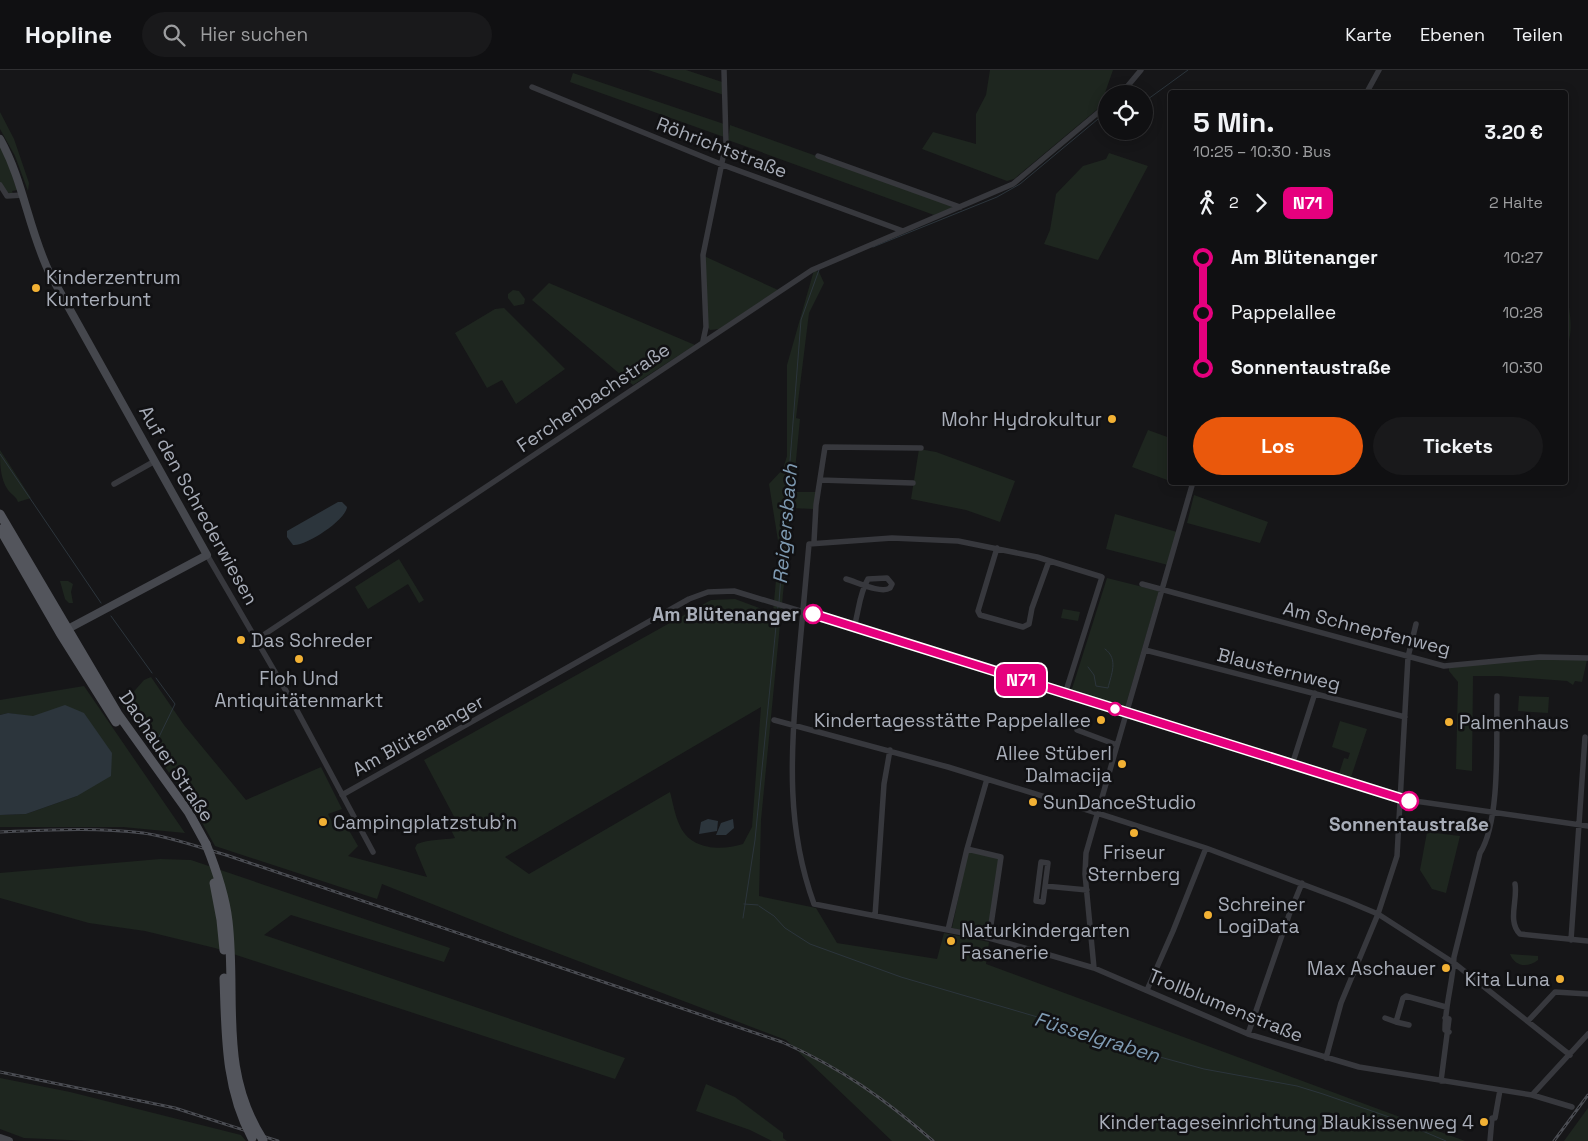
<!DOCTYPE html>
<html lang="de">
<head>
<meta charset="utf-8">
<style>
	:root { --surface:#101012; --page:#19191b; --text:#f1f3f6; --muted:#9c9d9f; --line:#303032; --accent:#ea580c }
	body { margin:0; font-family:"Space Grotesk",sans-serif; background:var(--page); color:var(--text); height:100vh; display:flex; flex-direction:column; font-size:19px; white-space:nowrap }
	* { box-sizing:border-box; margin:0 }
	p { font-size:16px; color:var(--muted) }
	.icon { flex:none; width:28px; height:28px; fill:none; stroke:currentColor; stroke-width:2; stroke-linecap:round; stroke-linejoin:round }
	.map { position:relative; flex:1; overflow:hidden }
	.sheet { position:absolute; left:1168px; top:20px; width:400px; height:395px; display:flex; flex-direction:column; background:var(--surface); border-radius:5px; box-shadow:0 2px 12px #0003,0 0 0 1px var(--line) }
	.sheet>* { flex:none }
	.badge { padding:0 10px; border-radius:8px; font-size:18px; line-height:32px }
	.buttons { position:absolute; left:1098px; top:15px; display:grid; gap:10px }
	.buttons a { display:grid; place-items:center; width:55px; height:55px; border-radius:50%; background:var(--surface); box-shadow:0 2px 12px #0003,0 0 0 1px var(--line); font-size:25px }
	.map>.badge { position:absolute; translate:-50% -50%; box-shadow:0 0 0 2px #fff }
	.legs { display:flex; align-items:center; gap:8px; height:55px; padding:0 25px; font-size:16px }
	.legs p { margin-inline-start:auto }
	.summary { display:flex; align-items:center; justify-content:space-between; height:85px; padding:0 25px }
	h1 { font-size:28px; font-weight:700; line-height:38px }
	.cta { display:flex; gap:10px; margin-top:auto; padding:10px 25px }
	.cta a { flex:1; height:58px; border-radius:30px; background:var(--accent); color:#fff; font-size:20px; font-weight:700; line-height:58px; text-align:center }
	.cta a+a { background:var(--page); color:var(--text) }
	ul { padding:0 25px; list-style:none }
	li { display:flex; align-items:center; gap:18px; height:55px; font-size:19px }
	li i { display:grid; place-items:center; width:8px; height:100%; margin:0 6px; background:currentColor }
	li i::after { content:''; width:12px; height:12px; margin:-6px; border:4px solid; border-radius:50%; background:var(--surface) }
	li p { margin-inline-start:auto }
	li:first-child i { background:linear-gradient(#0000 50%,currentColor 0) }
	li:last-child i { background:linear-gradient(currentColor 50%,#0000 0) }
	header { display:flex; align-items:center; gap:30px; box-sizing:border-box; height:70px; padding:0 25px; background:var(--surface); border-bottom:1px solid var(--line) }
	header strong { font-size:24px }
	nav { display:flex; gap:28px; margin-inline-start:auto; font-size:18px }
	.search { width:350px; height:45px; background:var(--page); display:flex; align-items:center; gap:12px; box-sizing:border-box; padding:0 18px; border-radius:28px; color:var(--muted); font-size:19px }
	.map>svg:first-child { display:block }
	.green { fill:#1e261f; fill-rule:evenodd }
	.water { fill:#2c353c }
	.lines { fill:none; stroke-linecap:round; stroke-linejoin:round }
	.stream { stroke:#2c353c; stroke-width:1 }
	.street { stroke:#37383d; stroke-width:5.5 }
	.secondary { stroke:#45474d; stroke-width:8 }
	.primary { stroke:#53555c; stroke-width:9 }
	.rail-casing { stroke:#4a4c52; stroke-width:3 }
	.rail { stroke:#111113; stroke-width:1; stroke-dasharray:4; stroke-linecap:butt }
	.primary-bridge { stroke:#53555c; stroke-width:9 }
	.line-1-casing { stroke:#fff; stroke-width:11 }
	.line-1 { stroke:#e6007e; stroke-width:8 }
	.poi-dot { fill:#f2b134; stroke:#111113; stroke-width:2 }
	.stop-1-dot { fill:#fff; stroke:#e6007e; stroke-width:2.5 }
	.labels { text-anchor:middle; stroke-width:5; stroke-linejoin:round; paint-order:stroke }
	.street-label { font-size:19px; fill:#a8adb8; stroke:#111113 }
	.poi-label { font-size:19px; fill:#a8adb8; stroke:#111113; text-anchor:start }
	.stop-label { font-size:19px; font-weight:bold; fill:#a8adb8; stroke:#111113; text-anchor:end }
	.water-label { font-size:20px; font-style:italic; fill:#7f9bb3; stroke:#111113 }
</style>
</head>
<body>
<header>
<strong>Hopline</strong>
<div class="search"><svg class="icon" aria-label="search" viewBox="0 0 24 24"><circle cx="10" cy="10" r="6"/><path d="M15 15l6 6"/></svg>Hier suchen</div>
<nav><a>Karte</a><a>Ebenen</a><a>Teilen</a></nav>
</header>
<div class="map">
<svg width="1588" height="1071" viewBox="0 0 1588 1071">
	<rect width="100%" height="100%" fill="#161618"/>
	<!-- green -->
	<path class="green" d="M648 0H686L722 12 724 25Z
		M990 0H1113L1100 37 1014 109 1007 111 922 79 933 62 976 74V44L986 25Z
		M573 3 724 54V67L570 12Z
		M0 42 14 69 29 113 28 121 15 86 0 59Z
		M730 55 950 134 952 138 934 145 728 70Z
		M0 76 7 90 17 120 12 121 13 124 5 122 0 112Z
		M1109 83 1148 96 1098 190 1044 174 1050 160 1056 124 1083 96 1106 89Z
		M704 186 778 220 719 259 710 260 707 256Z
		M814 200 819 202 824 213 809 243 796 348 800 349 761 750 759 826 816 838 837 873 937 889 944 863 989 872 986 894 1465 1071H892L786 970 515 867 382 814 377 829 215 776 195 740 122 635 144 610 151 607 184 655 246 730 321 697 342 739 328 744 337 761 347 757 358 776 348 786 427 807 415 778 417 774C429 769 443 770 455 768L451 760 459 756 424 690 711 530 735 529 773 543 779 477 769 414 783 399 787 386V295ZM761 637 752 757 743 774C721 781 691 780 680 756 675 746 673 733 670 722L529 804 505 787Z
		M1565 212C1568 234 1576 261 1565 281Z
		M549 213 695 275 633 315 532 230Z
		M513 220 519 221 525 229 524 234 514 236 508 228V224Z
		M504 238 565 299 516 334 502 310 487 318 455 263 495 239Z
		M1148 360 1170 368V411L1132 397Z
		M919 379 936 382 1015 411 1000 452 966 440 911 429Z
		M0 380 31 428 18 432C16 426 12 425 8 420 0 409 0 393 0 380Z
		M795 422H816L813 439 792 438Z
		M1194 425 1268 452 1260 473 1187 453Z
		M1115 444 1177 462 1168 495 1106 479Z
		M399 489 424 530 419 533 408 514 368 539 355 517Z
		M1107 508 1159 521 1125 638 1071 622Z
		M60 511H68L73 514 71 522 73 533H69L65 529Z
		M1063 539 1080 542 1078 551 1061 548Z
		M1540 588 1587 590 1582 612 1575 611 1573 615 1567 611 1499 606H1473L1472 701 1456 699 1458 612 1449 601V597Z
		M84 616 185 763 123 757H0V745L26 744 77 726 65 636 33 647 8 643 0 645V630Z
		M1519 626 1549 627 1548 643 1518 641Z
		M1340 651 1367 659 1350 710 1338 707 1344 688 1348 689 1350 683 1332 677Z
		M1427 762 1460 766 1446 823 1432 819 1420 800Z
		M968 781 1000 789 988 866 952 858Z
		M160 789 191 790 450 878 444 892 291 845 264 865 625 988 615 1009 215 878 145 861 89 853 0 828V803Z
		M1510 884 1538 886V890C1528 898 1515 897 1510 884Z
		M0 1008 70 1022 241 1065 246 1071H91L24 1068 0 1059Z
		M706 1014 735 1027 783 1063V1068L787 1071H772L750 1060 696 1041Z
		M1588 1038V1071H1564Z"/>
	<!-- water -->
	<path class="water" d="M338 432H342L347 437C346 450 305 477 293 475L287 467V461Z
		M65 635 84 643 112 683 111 706 77 726 26 744 0 745V645L8 643 33 646Z
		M708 749 718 751 717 761 699 764 701 752Z
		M733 749 734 758 726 765H716L721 753Z"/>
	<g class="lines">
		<!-- stream -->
		<path class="stream" d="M1144 32 1188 0
			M873 177 997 127 1020 114 1098 49 1106 48
			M0 384 101 533
			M779 532 801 250 819 200
			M111 546 152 603
			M1088 597 1094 605 1096 616 1108 618C1111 605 1119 589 1105 579
			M156 608 175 634 158 669
			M744 834 758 835
			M759 836 774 846 785 858 810 874 901 907 1075 958 1160 987 1204 999 1297 1016 1323 1024 1392 1048 1446 1071
			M743 848 755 770 778 536"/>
		<!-- street -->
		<path class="street" d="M532 17 723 95 903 161
			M1367 22 1379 0
			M1121 24 1141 0
			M818 86 960 137
			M0 115 7 126 23 125
			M703 271 706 257 703 185 726 73 724 0
			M820 410 913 413
			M114 414 155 391
			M814 472 816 435 825 377 921 378
			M997 478 978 541 980 545 1023 557 1029 554 1032 538 1049 491
			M207 485 293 633 373 782
			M846 509C857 512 881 524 890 518L892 514 887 508 868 509C859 524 859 541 854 557
			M1142 514 1444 596 1540 587 1588 588
			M256 570 812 200 1013 114 1106 36
			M1145 580 1405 647
			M1065 624 1102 507 1037 487 958 471 892 468 809 474C805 518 801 562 797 607 791 687 786 757 814 834L989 868 1039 882 1094 898 1248 964 1359 997 1532 1025 1572 1037
			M774 650 948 697 1097 743 1206 778 1347 831 1378 844 1454 893 1570 985
			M1077 660 1117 675
			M1292 695 1315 623
			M342 725 689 529 708 522 734 521 887 567 1401 729 1588 756
			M967 779 987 709
			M1041 792 1048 793 1043 832 1036 831Z
			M1515 814C1518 830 1507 851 1520 864L1588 871
			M1045 816 1087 820
			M875 846 884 714 890 680
			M948 860 967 779 1001 787 989 868
			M1571 870 1585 667
			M1094 898 1085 804 1086 783 1193 412
			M1147 920 1173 861 1206 778
			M1385 948 1396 952 1403 928 1406 926 1446 937
			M1528 951 1555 922 1588 924
			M1396 952 1409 955
			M1449 962 1445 960C1445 935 1453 912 1454 887L1480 783C1501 750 1496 667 1497 626
			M1248 964 1289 845 1302 813
			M1326 988 1341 933 1378 844 1397 786 1408 587 1416 554
			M1441 1011 1449 949 1445 948
			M1532 1025 1588 964
			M1490 1071 1492 1048H1495L1500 1020"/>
		<!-- secondary -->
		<path class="secondary" d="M0 69C24 112 28 159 50 204L207 485 64 561
			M0 1068 9 1071"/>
		<!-- primary -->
		<path class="primary" d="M0 444 118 644 189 743 206 774
			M0 459 60 563 116 652"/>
		<defs>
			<path id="rail" d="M0 762C48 760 95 757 143 763 171 767 198 777 226 785L782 972C841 998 885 1029 933 1071
				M0 1002 175 1038 278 1071
				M1554 1071 1588 1025"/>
		</defs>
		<!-- rail casing -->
		<use href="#rail" class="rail-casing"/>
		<!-- rail -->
		<use href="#rail" class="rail"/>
		<!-- primary-bridge -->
		<path class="primary-bridge" d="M206 774C216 799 225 825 228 851 237 929 218 1000 263 1070
			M214 813 221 850 224 880
			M224 908C226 964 225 1018 252 1068"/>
	</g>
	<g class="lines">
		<defs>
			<path id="line-1" d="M813 544 1409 731"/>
		</defs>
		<!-- line-1 casing -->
		<use href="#line-1" class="line-1-casing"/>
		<!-- line-1 -->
		<use href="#line-1" class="line-1"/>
	</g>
	<!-- markers -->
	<g class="poi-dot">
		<circle cx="36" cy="218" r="5"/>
		<circle cx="1112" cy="349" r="5"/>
		<circle cx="241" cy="570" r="5"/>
		<circle cx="299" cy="589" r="5"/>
		<circle cx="1101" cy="650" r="5"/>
		<circle cx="1449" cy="652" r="5"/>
		<circle cx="1122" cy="694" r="5"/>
		<circle cx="1033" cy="732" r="5"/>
		<circle cx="323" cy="752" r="5"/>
		<circle cx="1134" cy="763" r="5"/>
		<circle cx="1208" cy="845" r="5"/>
		<circle cx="951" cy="871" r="5"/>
		<circle cx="1446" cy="898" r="5"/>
		<circle cx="1560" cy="909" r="5"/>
		<circle cx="1484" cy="1052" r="5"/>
	</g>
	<g class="stop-1-dot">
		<circle cx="813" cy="544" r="9"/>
		<circle cx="1115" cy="639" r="6"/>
		<circle cx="1409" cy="731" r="9"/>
	</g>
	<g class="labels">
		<!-- street labels -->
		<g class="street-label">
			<text transform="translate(722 77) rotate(21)" y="7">Röhrichtstraße</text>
			<text transform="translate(593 327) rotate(-34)" y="7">Ferchenbachstraße</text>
			<text transform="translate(199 435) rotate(61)" y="7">Auf den Schrederwiesen</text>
			<text transform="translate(1367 558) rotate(14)" y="7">Am Schnepfenweg</text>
			<text transform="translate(1279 599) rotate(14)" y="7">Blausternweg</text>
			<text transform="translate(418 665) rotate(-29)" y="7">Am Blütenanger</text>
			<text transform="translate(167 686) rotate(56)" y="7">Dachauer Straße</text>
			<text transform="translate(1226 935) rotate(22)" y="7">Trollblumenstraße</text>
		</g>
		<!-- poi labels -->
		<g class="poi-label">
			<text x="46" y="214">Kinderzentrum<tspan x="46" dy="22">Kunterbunt</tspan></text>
			<text x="1102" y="356" text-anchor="end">Mohr Hydrokultur</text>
			<text x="251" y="577">Das Schreder</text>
			<text x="299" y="615" text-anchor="middle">Floh Und<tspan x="299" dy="22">Antiquitätenmarkt</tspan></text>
			<text x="1091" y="657" text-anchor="end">Kindertagesstätte Pappelallee</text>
			<text x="1459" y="659">Palmenhaus</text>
			<text x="1112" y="690" text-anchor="end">Allee Stüberl<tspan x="1112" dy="22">Dalmacija</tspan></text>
			<text x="1043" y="739">SunDanceStudio</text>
			<text x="333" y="759">Campingplatzstub'n</text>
			<text x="1134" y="789" text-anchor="middle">Friseur<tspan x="1134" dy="22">Sternberg</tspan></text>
			<text x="1218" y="841">Schreiner<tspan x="1218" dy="22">LogiData</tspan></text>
			<text x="961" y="867">Naturkindergarten<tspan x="961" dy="22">Fasanerie</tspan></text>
			<text x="1436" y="905" text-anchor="end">Max Aschauer</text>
			<text x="1550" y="916" text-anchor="end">Kita Luna</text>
			<text x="1474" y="1059" text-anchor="end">Kindertageseinrichtung Blaukissenweg 4</text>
		</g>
		<!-- stop labels -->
		<g class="stop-label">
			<text x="799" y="551">Am Blütenanger</text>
			<text x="1409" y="761" text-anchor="middle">Sonnentaustraße</text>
		</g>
		<!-- water labels -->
		<g class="water-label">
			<text transform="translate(785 454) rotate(-85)" y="7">Reigersbach</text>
			<text transform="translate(1097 967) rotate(17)" y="7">Füsselgraben</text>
		</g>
	</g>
</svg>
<div class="buttons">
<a><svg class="icon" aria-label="locate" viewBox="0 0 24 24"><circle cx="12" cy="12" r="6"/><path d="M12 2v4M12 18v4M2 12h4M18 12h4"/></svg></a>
</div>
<b class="badge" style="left:1021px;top:610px;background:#e6007e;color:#fff">N71</b>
<section class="sheet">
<div class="summary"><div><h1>5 Min.</h1><p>10:25 – 10:30 · Bus</p></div><b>3.20 €</b></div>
<div class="legs"><svg class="icon" aria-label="walk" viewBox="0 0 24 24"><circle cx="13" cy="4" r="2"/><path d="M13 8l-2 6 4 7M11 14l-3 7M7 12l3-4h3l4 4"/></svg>2<svg class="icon" aria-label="forward" viewBox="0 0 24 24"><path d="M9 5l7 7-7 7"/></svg><b class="badge" style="background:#e6007e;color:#fff">N71</b><p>2 Halte</p></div>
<ul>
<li><i style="color:#e6007e"></i><b>Am Blütenanger</b><p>10:27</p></li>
<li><i style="color:#e6007e"></i><span>Pappelallee</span><p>10:28</p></li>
<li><i style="color:#e6007e"></i><b>Sonnentaustraße</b><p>10:30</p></li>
</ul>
<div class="cta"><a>Los</a><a>Tickets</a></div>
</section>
</div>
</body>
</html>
